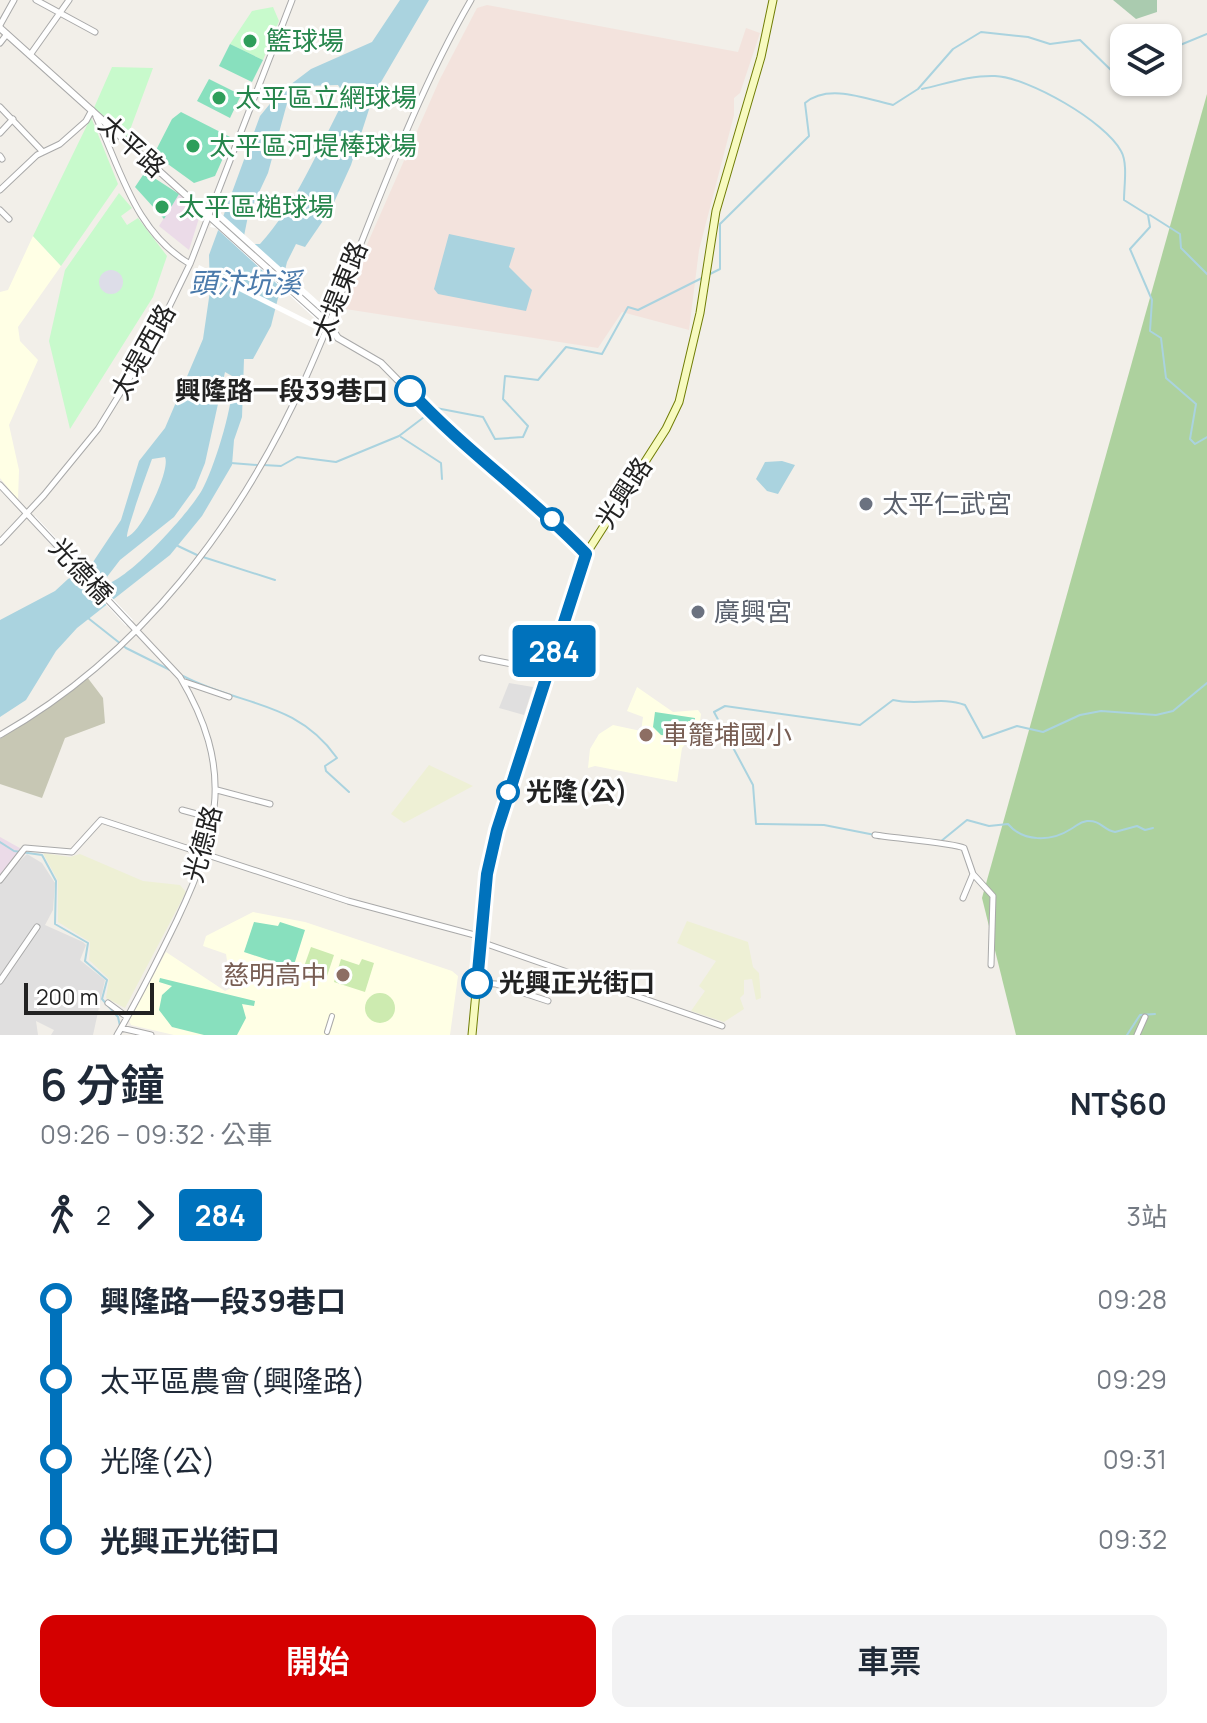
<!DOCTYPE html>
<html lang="zh-TW">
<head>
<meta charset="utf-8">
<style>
	:root { --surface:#fff; --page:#f2f2f3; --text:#1f2937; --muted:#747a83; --accent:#d40000 }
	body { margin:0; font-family:Manrope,"Noto Sans TC",sans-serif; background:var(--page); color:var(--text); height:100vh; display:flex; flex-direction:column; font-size:30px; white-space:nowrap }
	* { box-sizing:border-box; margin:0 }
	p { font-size:26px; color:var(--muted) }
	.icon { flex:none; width:44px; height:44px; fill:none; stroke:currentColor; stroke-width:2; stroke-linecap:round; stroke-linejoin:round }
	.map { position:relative; height:1035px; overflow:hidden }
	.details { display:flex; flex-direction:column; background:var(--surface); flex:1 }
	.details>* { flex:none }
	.badge { padding:0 16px; border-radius:6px; font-size:28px; line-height:52px }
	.tools { position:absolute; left:1110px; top:24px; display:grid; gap:16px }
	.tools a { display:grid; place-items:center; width:72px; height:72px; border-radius:16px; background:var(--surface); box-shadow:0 2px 6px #0004; font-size:40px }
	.scale { position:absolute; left:24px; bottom:20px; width:130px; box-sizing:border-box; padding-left:8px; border:4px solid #222; border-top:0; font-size:22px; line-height:28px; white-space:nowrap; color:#222; -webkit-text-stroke:6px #fff; paint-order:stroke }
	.map>.badge { position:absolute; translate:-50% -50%; box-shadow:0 0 0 4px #fff }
	.legs { display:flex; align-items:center; gap:12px; height:88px; padding:0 40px; font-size:26px }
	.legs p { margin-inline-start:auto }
	.overview { display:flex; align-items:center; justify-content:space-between; height:136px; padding:0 40px }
	h1 { font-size:44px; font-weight:600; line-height:60px }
	.primary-button { display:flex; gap:16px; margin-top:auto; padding:16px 40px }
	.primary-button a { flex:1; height:92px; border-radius:16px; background:var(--accent); color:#fff; font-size:32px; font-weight:600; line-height:92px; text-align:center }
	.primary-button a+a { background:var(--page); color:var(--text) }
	ul { padding:0 40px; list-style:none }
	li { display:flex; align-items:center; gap:28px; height:80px; font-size:30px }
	li i { display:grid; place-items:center; width:12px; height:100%; margin:0 10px; background:currentColor }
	li i::after { content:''; width:20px; height:20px; margin:-10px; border:6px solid; border-radius:50%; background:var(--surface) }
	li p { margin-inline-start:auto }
	li:first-child i { background:linear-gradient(#0000 50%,currentColor 0) }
	li:last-child i { background:linear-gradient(currentColor 50%,#0000 0) }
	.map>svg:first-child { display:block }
	.residential { fill:#e0dfdf }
	.industrial { fill:#ebdbe8 }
	.education { fill:#ffffe5 }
	.military { fill:#f3e3dd }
	.construction { fill:#c7c7b4 }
	.farmland { fill:#eef0d5 }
	.grass { fill:#cdebb0 }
	.forest { fill:#add19e }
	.cemetery { fill:#aacbaf }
	.park { fill:#c8facc }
	.pitch { fill:#88e0be }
	.plaza { fill:#dddde8 }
	.water { fill:#aad3df; fill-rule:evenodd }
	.pier { fill:#fff }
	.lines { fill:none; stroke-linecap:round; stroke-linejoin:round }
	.stream { stroke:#aad3df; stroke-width:2 }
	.pedestrian-casing { stroke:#a9a9a9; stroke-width:6 }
	.minor-casing { stroke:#a9a9a9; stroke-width:7 }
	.tertiary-casing { stroke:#a9a9a9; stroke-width:8 }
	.secondary-casing { stroke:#707d05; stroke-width:9 }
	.pedestrian { stroke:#fff; stroke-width:4 }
	.minor { stroke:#fff; stroke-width:5 }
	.tertiary { stroke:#fff; stroke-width:6 }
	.secondary { stroke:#f7fabf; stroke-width:7 }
	.line-1-casing { stroke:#fff; stroke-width:18 }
	.line-1 { stroke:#0072bc; stroke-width:12 }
	.leisure-dot { fill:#2e9e5b; stroke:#fff; stroke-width:3 }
	.stop-1-dot { fill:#fff; stroke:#0072bc; stroke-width:4 }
	.worship-dot { fill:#6b7280; stroke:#fff; stroke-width:3 }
	.education-dot { fill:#8d6e63; stroke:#fff; stroke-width:3 }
	.labels { text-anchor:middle; stroke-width:6; stroke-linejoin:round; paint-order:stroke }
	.leisure-label { font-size:26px; fill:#27864d; stroke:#fff; text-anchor:start }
	.street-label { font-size:26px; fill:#222; stroke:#fff }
	.stop-label { font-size:26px; font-weight:bold; fill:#222; stroke:#fff; text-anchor:start }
	.worship-label { font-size:26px; fill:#5b616d; stroke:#fff; text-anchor:start }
	.education-label { font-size:26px; fill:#785e54; stroke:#fff; text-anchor:start }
	.water-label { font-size:28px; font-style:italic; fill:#4a7aab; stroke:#fff }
</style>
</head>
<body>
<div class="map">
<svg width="1207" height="1035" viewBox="0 0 1207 1035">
	<rect width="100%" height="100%" fill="#f2efe9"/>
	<!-- residential -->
	<path class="residential" d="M509 683 533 687 524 715 499 708Z
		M27 854 42 863 55 883 53 910 45 925 83 942 86 945 80 960 105 980 93 1035H51L54 1030 36 1021 38 1035H0V880Z"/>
	<!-- industrial -->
	<path class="industrial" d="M179 194 200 215 189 250 159 226Z
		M0 837 27 852 0 880Z"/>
	<!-- education -->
	<path class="education" d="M33 236 61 266 18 327 20 341 38 360 9 425 19 470 18 500 0 478V292L8 290Z
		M637 687 673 712 698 710 701 714 699 729 682 748 677 782 595 766 588 768 590 749 599 734 613 725 641 731 643 717 627 711Z
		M253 912 305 922 452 971 458 976 450 1035H174L131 1025 129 1020 166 952 225 991 231 988 226 954 203 946 206 936Z"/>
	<!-- military -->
	<path class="military" d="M487 5 738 52 746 28 760 33 740 93 734 98V115L699 250 689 330 622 312 598 348 339 308 440 79 477 8Z"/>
	<!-- construction -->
	<path class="construction" d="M87 677 103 698 105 723 65 738 42 798 0 784V739Z"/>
	<!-- farmland -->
	<path class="farmland" d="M429 765 473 786 404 823 391 814Z
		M43 853 70 857 80 854 143 881 180 885 186 892 125 1008 106 998 109 979 89 960 90 942 58 922V881Z
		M687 921 748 942 753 967 759 973 761 998 756 1000 752 979 744 980V994L740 998 744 1009 724 1022 691 1011 705 991 699 986 716 961 677 943Z"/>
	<!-- grass -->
	<path class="grass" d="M311 947 334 955 326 979 302 972Z
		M341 959 359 965 362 959 374 963 365 992 334 982Z
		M365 1008a15 15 0 1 1 30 0a15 15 0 1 1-30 0Z"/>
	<!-- forest -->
	<path class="forest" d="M1207 94V1035H1016L982 898Z"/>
	<!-- cemetery -->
	<path class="cemetery" d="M1113 0H1157V12L1136 19Z"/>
	<!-- park -->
	<path class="park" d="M273 7 279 21 263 60 230 44 252 11Z
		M112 67 153 68 127 138 93 110Z
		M91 117 118 184 61 266 33 236Z
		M119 193 132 208 121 216 127 225 138 218 167 256 153 297 70 429 49 341 65 270Z"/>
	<!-- pitch -->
	<path class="pitch" d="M230 44 263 60 252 82 219 66Z
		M209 79 241 95 230 118 197 101Z
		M181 112 232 138 215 176 194 183 154 154 172 119Z
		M145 172 179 194 164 219 135 187Z
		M655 712 695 718V721H688L689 729 682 737 661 735 653 727Z
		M254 922 278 926 280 922 305 930 293 968 244 952Z
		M160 978 255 1001 254 1006 242 1004 246 1018 237 1035H204L172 1027 159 1010 162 995 172 986 159 982Z"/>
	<!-- plaza -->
	<path class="plaza" d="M99 282a12 12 0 1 1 24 0a12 12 0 1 1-24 0Z"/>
	<!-- water -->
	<path class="water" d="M400 0H429L374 94 351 165 331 209 305 247 296 244 287 262 271 326 253 359H244L242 417 234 440 232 465 202 516 170 555 77 628 56 651 26 700 0 717V620L55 591 68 579 87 571 121 520 139 461 165 428 203 339 210 291 209 255 260 116 278 94 311 69 372 42ZM338 85 343 93 342 104C318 150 295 206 260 244H248L244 236 248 216 268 173 289 96 305 86ZM225 372 232 376C236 399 214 469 202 490 189 513 125 585 100 586L120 560 174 517 195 488 205 463ZM165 457C171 470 141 533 127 537 126 531 148 470 152 459Z
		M449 234 515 248 509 267 532 290 526 311 438 294 434 289Z
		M782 461 795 465 778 494 767 491 756 479 765 462Z"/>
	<!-- pier -->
	<path class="pier" d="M217 210 327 309 322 325 216 228 210 227Z
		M199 265 318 325 317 330 197 270Z
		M35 516 133 620 126 626 30 522Z"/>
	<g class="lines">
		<!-- stream -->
		<path class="stream" d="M1168 50 1207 34
			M922 89C945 84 971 75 995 76 1028 77 1106 122 1121 151 1128 163 1124 186 1124 200L1148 215 1150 227 1130 249 1152 300 1150 331 1161 338 1166 378 1196 404 1190 439 1195 444 1207 437
			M1150 215 1180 234 1181 248 1207 274
			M710 274 720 269V224L809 136 805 103C828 83 867 99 893 105L918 89 953 49 981 32 1028 37 1050 44 1080 40 1113 72 1124 75
			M401 437 441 463 442 479
			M231 463 257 465
			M263 465 281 466 297 457 336 462 399 436 436 408 483 417 495 439 523 437 528 426 503 399 505 376 538 380 566 347 602 354 628 307 638 310 704 277
			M178 546 197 555
			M203 557 275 580
			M88 618 126 648 170 670
			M183 676C240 706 296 700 337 758L325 766 326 771 349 792
			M875 835 824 825 756 824 753 785 714 712 725 706 860 725 893 700C918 706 942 696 965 705L983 738 1017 726 1043 732 1080 715 1101 711 1156 715 1173 711 1207 683
			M0 842 14 851 42 855 56 881 55 924 88 943 85 961 107 980 102 999 118 1017 120 1026
			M940 842 967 820 989 826 1008 824C1023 842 1051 842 1071 829 1078 825 1079 822 1087 821 1101 820 1103 830 1115 832L1137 826 1145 830 1153 828
			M1127 1035 1140 1015 1155 1014"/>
		<defs>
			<path id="pedestrian" d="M327 1032 332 1016"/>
			<path id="minor" d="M36 0 95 32
				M0 25 14 0
				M0 43 7 34
				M30 55 69 0
				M0 107 43 152
				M96 117C121 170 135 232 190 264
				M0 133 13 119
				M0 156 2 159
				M0 190 37 155 60 144 86 121 92 110
				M0 210 9 219
				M0 485 180 677C234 768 220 829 177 920 158 959 139 998 117 1035
				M0 542 44 495 98 429 153 340 190 264 292 0
				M482 658 547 671
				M185 682 229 697
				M0 735C140 656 241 522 306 377 362 252 402 119 471 0
				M217 790 270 804
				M182 810 215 819
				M875 835C892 838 955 843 964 848L973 874 993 896 991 965
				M0 880 25 848 72 852 101 820 348 901 482 937
				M963 898 973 874
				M481 942 722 1026
				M0 981 37 927
				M477 983 496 984 548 1001
				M108 1003 127 1017
				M121 1028 151 1035
				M1137 1035 1145 1017"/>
			<path id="tertiary" d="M0 28 327 322 338 338 381 363 433 416 554 520 586 554"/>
			<path id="secondary" d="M472 1035 487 874 499 824 586 554 666 429 679 402 700 313 716 211 761 57 773 0"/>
		</defs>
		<!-- pedestrian casing -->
		<use href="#pedestrian" class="pedestrian-casing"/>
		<!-- minor casing -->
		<use href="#minor" class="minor-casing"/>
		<!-- tertiary casing -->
		<use href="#tertiary" class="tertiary-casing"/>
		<!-- secondary casing -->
		<use href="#secondary" class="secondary-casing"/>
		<!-- pedestrian -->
		<use href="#pedestrian" class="pedestrian"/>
		<!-- minor -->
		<use href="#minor" class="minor"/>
		<!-- tertiary -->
		<use href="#tertiary" class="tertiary"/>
		<!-- secondary -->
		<use href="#secondary" class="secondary"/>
	</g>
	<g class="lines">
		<defs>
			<path id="line-1" d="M410 391C464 450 531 496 586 554L497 830 487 874 477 983"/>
		</defs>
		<!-- line-1 casing -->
		<use href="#line-1" class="line-1-casing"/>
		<!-- line-1 -->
		<use href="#line-1" class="line-1"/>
	</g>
	<!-- markers -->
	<g class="leisure-dot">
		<circle cx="250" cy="41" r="8"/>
		<circle cx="219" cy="98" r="8"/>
		<circle cx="193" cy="146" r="8"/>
		<circle cx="162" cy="207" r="8"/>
	</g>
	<g class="stop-1-dot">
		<circle cx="410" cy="391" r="14"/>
		<circle cx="552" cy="519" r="10"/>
		<circle cx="508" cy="792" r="10"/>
		<circle cx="477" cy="983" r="14"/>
	</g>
	<g class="worship-dot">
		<circle cx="866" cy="504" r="8"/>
		<circle cx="698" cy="612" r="8"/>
	</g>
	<g class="education-dot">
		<circle cx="646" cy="735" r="8"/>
		<circle cx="343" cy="975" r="8"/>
	</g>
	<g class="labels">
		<!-- leisure labels -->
		<g class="leisure-label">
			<text x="266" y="50">籃球場</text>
			<text x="235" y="107">太平區立網球場</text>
			<text x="209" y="155">太平區河堤棒球場</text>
			<text x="178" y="216">太平區槌球場</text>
		</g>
		<!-- street labels -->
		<g class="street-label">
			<text transform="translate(132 146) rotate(42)" y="9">太平路</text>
			<text transform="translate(340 291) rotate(-68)" y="9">太堤東路</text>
			<text transform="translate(143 352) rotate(-61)" y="9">太堤西路</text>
			<text transform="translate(624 493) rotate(-57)" y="9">光興路</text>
			<text transform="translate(81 571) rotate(47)" y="9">光德橋</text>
			<text transform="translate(203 844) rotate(-75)" y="9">光德路</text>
		</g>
		<!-- stop labels -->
		<g class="stop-label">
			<text x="388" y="400" text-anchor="end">興隆路一段39巷口</text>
			<text x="526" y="801">光隆(公)</text>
			<text x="499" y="992">光興正光街口</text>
		</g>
		<!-- worship labels -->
		<g class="worship-label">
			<text x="882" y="513">太平仁武宮</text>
			<text x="714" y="621">廣興宮</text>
		</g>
		<!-- education labels -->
		<g class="education-label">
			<text x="662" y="744">車籠埔國小</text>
			<text x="327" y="984" text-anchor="end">慈明高中</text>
		</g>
		<!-- water labels -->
		<g class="water-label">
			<text x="245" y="293">頭汴坑溪</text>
		</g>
	</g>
</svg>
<div class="tools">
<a><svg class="icon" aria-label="layers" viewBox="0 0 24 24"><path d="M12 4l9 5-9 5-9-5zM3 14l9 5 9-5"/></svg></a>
</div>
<div class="scale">200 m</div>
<b class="badge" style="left:554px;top:651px;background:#0072bc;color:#fff">284</b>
</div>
<section class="details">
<div class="overview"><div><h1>6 分鐘</h1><p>09:26 – 09:32 · 公車</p></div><b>NT$60</b></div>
<div class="legs"><svg class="icon" aria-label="walk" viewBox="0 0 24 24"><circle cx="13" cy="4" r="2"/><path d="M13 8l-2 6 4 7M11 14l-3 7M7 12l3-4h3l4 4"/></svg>2<svg class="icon" aria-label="forward" viewBox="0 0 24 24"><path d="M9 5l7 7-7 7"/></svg><b class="badge" style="background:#0072bc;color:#fff">284</b><p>3站</p></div>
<ul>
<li><i style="color:#0072bc"></i><b>興隆路一段39巷口</b><p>09:28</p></li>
<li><i style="color:#0072bc"></i><span>太平區農會(興隆路)</span><p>09:29</p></li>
<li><i style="color:#0072bc"></i><span>光隆(公)</span><p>09:31</p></li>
<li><i style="color:#0072bc"></i><b>光興正光街口</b><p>09:32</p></li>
</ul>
<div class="primary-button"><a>開始</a><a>車票</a></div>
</section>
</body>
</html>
